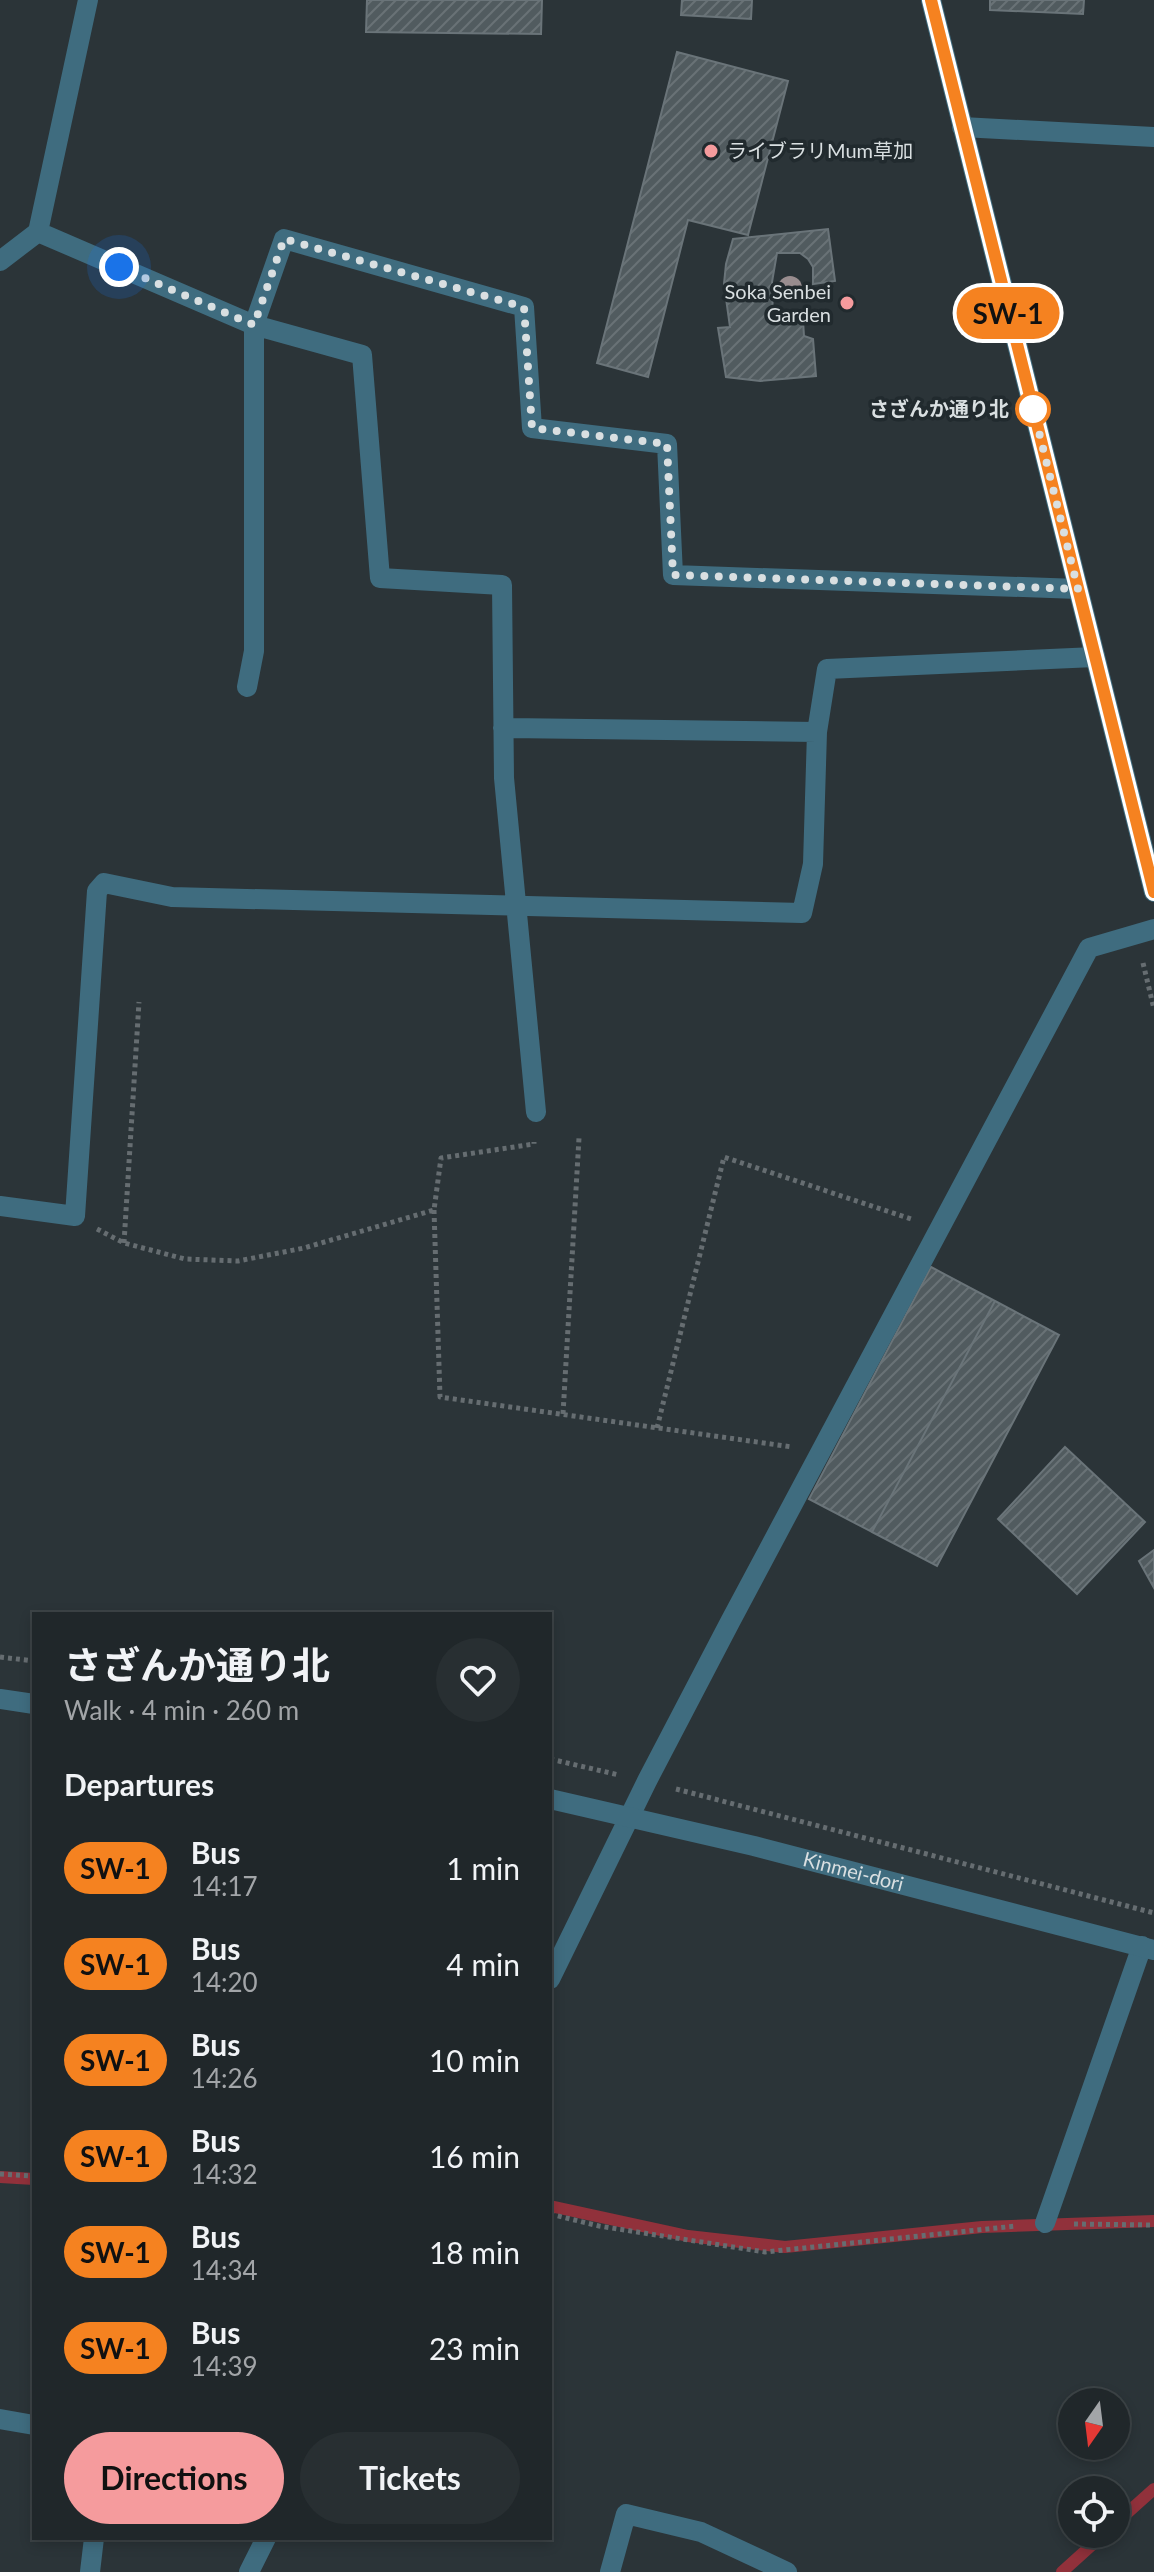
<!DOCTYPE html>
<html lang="en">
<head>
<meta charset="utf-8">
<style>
	:root { --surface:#20272a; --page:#282f32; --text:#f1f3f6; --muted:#a2a5a8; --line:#3d4447; --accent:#f59b9d }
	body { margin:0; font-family:Lato,"Noto Sans JP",sans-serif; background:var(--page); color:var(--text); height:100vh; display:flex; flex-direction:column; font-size:30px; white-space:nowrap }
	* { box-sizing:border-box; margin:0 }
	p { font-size:26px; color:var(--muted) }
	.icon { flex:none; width:44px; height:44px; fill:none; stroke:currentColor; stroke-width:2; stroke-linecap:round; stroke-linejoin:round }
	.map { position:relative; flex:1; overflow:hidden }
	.side { position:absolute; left:32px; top:1612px; width:520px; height:928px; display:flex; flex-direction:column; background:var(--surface); border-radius:0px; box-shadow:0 4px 12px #0003,0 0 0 2px var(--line) }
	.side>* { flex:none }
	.badge { padding:0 16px; border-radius:26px; font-size:28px; line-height:52px }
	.needle { width:52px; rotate:194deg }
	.tools { position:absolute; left:1058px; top:2388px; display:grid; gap:16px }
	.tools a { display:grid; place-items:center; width:72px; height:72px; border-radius:50%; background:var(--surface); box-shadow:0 4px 12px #0003,0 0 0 2px var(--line); font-size:40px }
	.you { position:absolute; width:40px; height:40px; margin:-20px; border:6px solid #fff; border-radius:50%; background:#1a73e8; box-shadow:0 0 0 12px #1a73e833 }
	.map>.badge { position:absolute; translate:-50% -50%; box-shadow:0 0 0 4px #fff }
	h2 { padding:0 32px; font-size:30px; line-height:72px }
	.round { display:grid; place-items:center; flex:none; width:84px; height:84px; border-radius:42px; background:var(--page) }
	.overview { display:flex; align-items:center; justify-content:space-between; height:136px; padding:0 32px }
	h1 { font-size:38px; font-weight:700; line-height:60px }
	.button { display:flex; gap:16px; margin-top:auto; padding:16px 32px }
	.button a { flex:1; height:92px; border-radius:48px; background:var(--accent); color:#111; font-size:32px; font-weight:700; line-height:92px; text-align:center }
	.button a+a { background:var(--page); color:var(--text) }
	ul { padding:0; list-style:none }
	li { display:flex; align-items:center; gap:24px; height:96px; padding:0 32px }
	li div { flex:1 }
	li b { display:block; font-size:30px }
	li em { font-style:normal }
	li .badge { min-width:88px; font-weight:700; text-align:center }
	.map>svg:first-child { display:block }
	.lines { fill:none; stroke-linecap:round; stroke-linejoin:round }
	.stream { stroke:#91313b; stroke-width:12 }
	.building { fill:url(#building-hatch); stroke:#6a7479; stroke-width:2 }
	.path { stroke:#666d71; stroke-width:5; stroke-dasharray:4 4; stroke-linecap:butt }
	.minor { stroke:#3f6c7f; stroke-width:20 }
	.tertiary { stroke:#3f6c7f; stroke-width:20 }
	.tree { fill:#998d8f }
	.line-casing { stroke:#fff; stroke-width:18 }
	.line { stroke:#f58220; stroke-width:12 }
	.walk { stroke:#d9dfe1; stroke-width:8; stroke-dasharray:0 14.4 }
	.poi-dot { fill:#f59b9d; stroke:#212a2e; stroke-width:3 }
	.stop-dot { fill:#fff; stroke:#f58220; stroke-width:4 }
	.labels { text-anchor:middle; stroke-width:7; stroke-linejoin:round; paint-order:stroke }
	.poi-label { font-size:20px; fill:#d9dfe1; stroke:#212a2e; text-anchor:start }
	.stop-label { font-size:20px; font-weight:bold; fill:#d9dfe1; stroke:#212a2e; text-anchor:end }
	.street-label { font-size:20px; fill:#d9dfe1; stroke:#212a2e }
</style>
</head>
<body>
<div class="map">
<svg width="1154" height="2572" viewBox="0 0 1154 2572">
	<defs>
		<pattern id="building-hatch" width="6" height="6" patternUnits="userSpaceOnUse" patternTransform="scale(2)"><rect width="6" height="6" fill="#515b5f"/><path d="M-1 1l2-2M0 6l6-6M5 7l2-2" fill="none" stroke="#697276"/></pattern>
	</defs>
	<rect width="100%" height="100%" fill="#2b3438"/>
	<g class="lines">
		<!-- stream -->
		<path class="stream" d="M0 2177 34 2179
			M550 2206 688 2236 785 2247 982 2227 1154 2221
			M1116 2523 1154 2489
			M1062 2572 1104 2534"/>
	</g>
	<!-- building -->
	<path class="building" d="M367 0H542L541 34 366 32Z
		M682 0H752L751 19 681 15Z
		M990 0H1084L1083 14 990 10Z
		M677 52 788 81 748 235 688 220 648 377 597 363Z
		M828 229 835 281 813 284V267L808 259 800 253H777L772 282 773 321 785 324 803 320 804 336 813 339 816 376 760 381 726 377 718 328 730 327 724 284 726 264 733 239Z
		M931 1267 995 1301 872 1532 809 1499Z
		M995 1301 1059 1335 937 1566 872 1532Z
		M1065 1447 1145 1522 1077 1594 998 1519Z
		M1154 1550V1588L1139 1561Z"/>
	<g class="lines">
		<!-- path -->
		<path class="path" d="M1143 963 1154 1009
			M434 1210 440 1397 792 1447
			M97 1229 124 1243 185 1259 238 1261 304 1248 434 1210 441 1158 534 1144V1142
			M124 1243 139 1002
			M563 1414 579 1138
			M657 1428 724 1157 914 1220
			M0 1657 34 1661
			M550 1759 619 1775
			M676 1789 1154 1913
			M0 2174 34 2176
			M550 2214 599 2226 765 2252 1016 2226
			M1074 2224 1154 2225"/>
		<!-- minor -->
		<path class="minor" d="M962 127 1154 137
			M38 232 254 325 362 355 380 578 502 585 504 778 536 1112
			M0 261 38 232 88 0
			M247 687 254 651V325L284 239 524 307 532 428 667 444 673 575 1078 589
			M817 732 827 669 1095 657
			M0 1206 75 1216 97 891 104 883 172 897 802 913 813 864 817 732 503 728
			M550 1979 647 1781 730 1622 1089 948 1154 929
			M1045 2223 1142 1946
			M0 2419 34 2425
			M90 2572 94 2538
			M249 2572 266 2538
			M610 2572 626 2514 701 2532 787 2572"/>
		<!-- tertiary -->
		<g class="tertiary">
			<path d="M931 0 1154 892"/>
			<path d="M0 1699 34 1704"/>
			<path id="s1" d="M550 1799 754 1846 1154 1950"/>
		</g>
	</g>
	<!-- trees -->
	<circle class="tree" cx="790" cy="288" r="12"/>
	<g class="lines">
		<defs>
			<path id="line" d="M931 0 1154 892"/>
		</defs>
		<!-- line casing -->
		<use href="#line" class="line-casing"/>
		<!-- line -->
		<use href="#line" class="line"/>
		<!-- walk -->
		<path class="walk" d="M119 267 254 325 284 239 524 307 532 428 667 444 673 575 1078 589 1032 404 1033 409"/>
	</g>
	<!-- markers -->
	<g class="poi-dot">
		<circle cx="711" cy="151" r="8"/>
		<circle cx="847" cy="303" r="8"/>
	</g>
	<circle class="stop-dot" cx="1033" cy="409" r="16"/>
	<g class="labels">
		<!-- poi labels -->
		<g class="poi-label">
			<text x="727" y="158">ライブラリMum草加</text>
			<text x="831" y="299" text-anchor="end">Soka Senbei<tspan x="831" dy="23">Garden</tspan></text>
		</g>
		<!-- stop labels -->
		<g class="stop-label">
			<text x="1009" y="416">さざんか通り北</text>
		</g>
		<!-- street labels -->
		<g class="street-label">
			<text dy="7" stroke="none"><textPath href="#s1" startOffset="312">Kinmei-dori</textPath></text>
		</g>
	</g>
</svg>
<div class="tools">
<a><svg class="needle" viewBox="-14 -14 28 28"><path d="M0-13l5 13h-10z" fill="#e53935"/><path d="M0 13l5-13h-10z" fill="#a2a5a8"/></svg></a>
<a><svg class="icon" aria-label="locate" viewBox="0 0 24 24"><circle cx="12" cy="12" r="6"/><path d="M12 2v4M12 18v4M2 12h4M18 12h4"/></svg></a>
</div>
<div class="you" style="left:119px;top:267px"></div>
<b class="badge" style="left:1008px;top:313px;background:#f58220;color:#111">SW-1</b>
<section class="side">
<div class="overview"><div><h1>さざんか通り北</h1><p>Walk · 4 min · 260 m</p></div><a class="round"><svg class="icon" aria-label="heart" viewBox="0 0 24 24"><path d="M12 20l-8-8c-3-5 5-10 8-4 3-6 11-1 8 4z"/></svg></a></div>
<h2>Departures</h2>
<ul>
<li><span class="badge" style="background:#f58220;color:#111">SW-1</span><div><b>Bus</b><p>14:17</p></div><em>1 min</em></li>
<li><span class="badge" style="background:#f58220;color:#111">SW-1</span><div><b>Bus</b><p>14:20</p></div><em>4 min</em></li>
<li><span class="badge" style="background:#f58220;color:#111">SW-1</span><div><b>Bus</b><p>14:26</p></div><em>10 min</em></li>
<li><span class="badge" style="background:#f58220;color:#111">SW-1</span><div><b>Bus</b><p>14:32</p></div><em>16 min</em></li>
<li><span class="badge" style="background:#f58220;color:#111">SW-1</span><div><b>Bus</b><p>14:34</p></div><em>18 min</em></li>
<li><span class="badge" style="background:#f58220;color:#111">SW-1</span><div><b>Bus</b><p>14:39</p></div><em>23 min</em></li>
</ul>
<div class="button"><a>Directions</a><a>Tickets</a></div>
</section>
</div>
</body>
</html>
